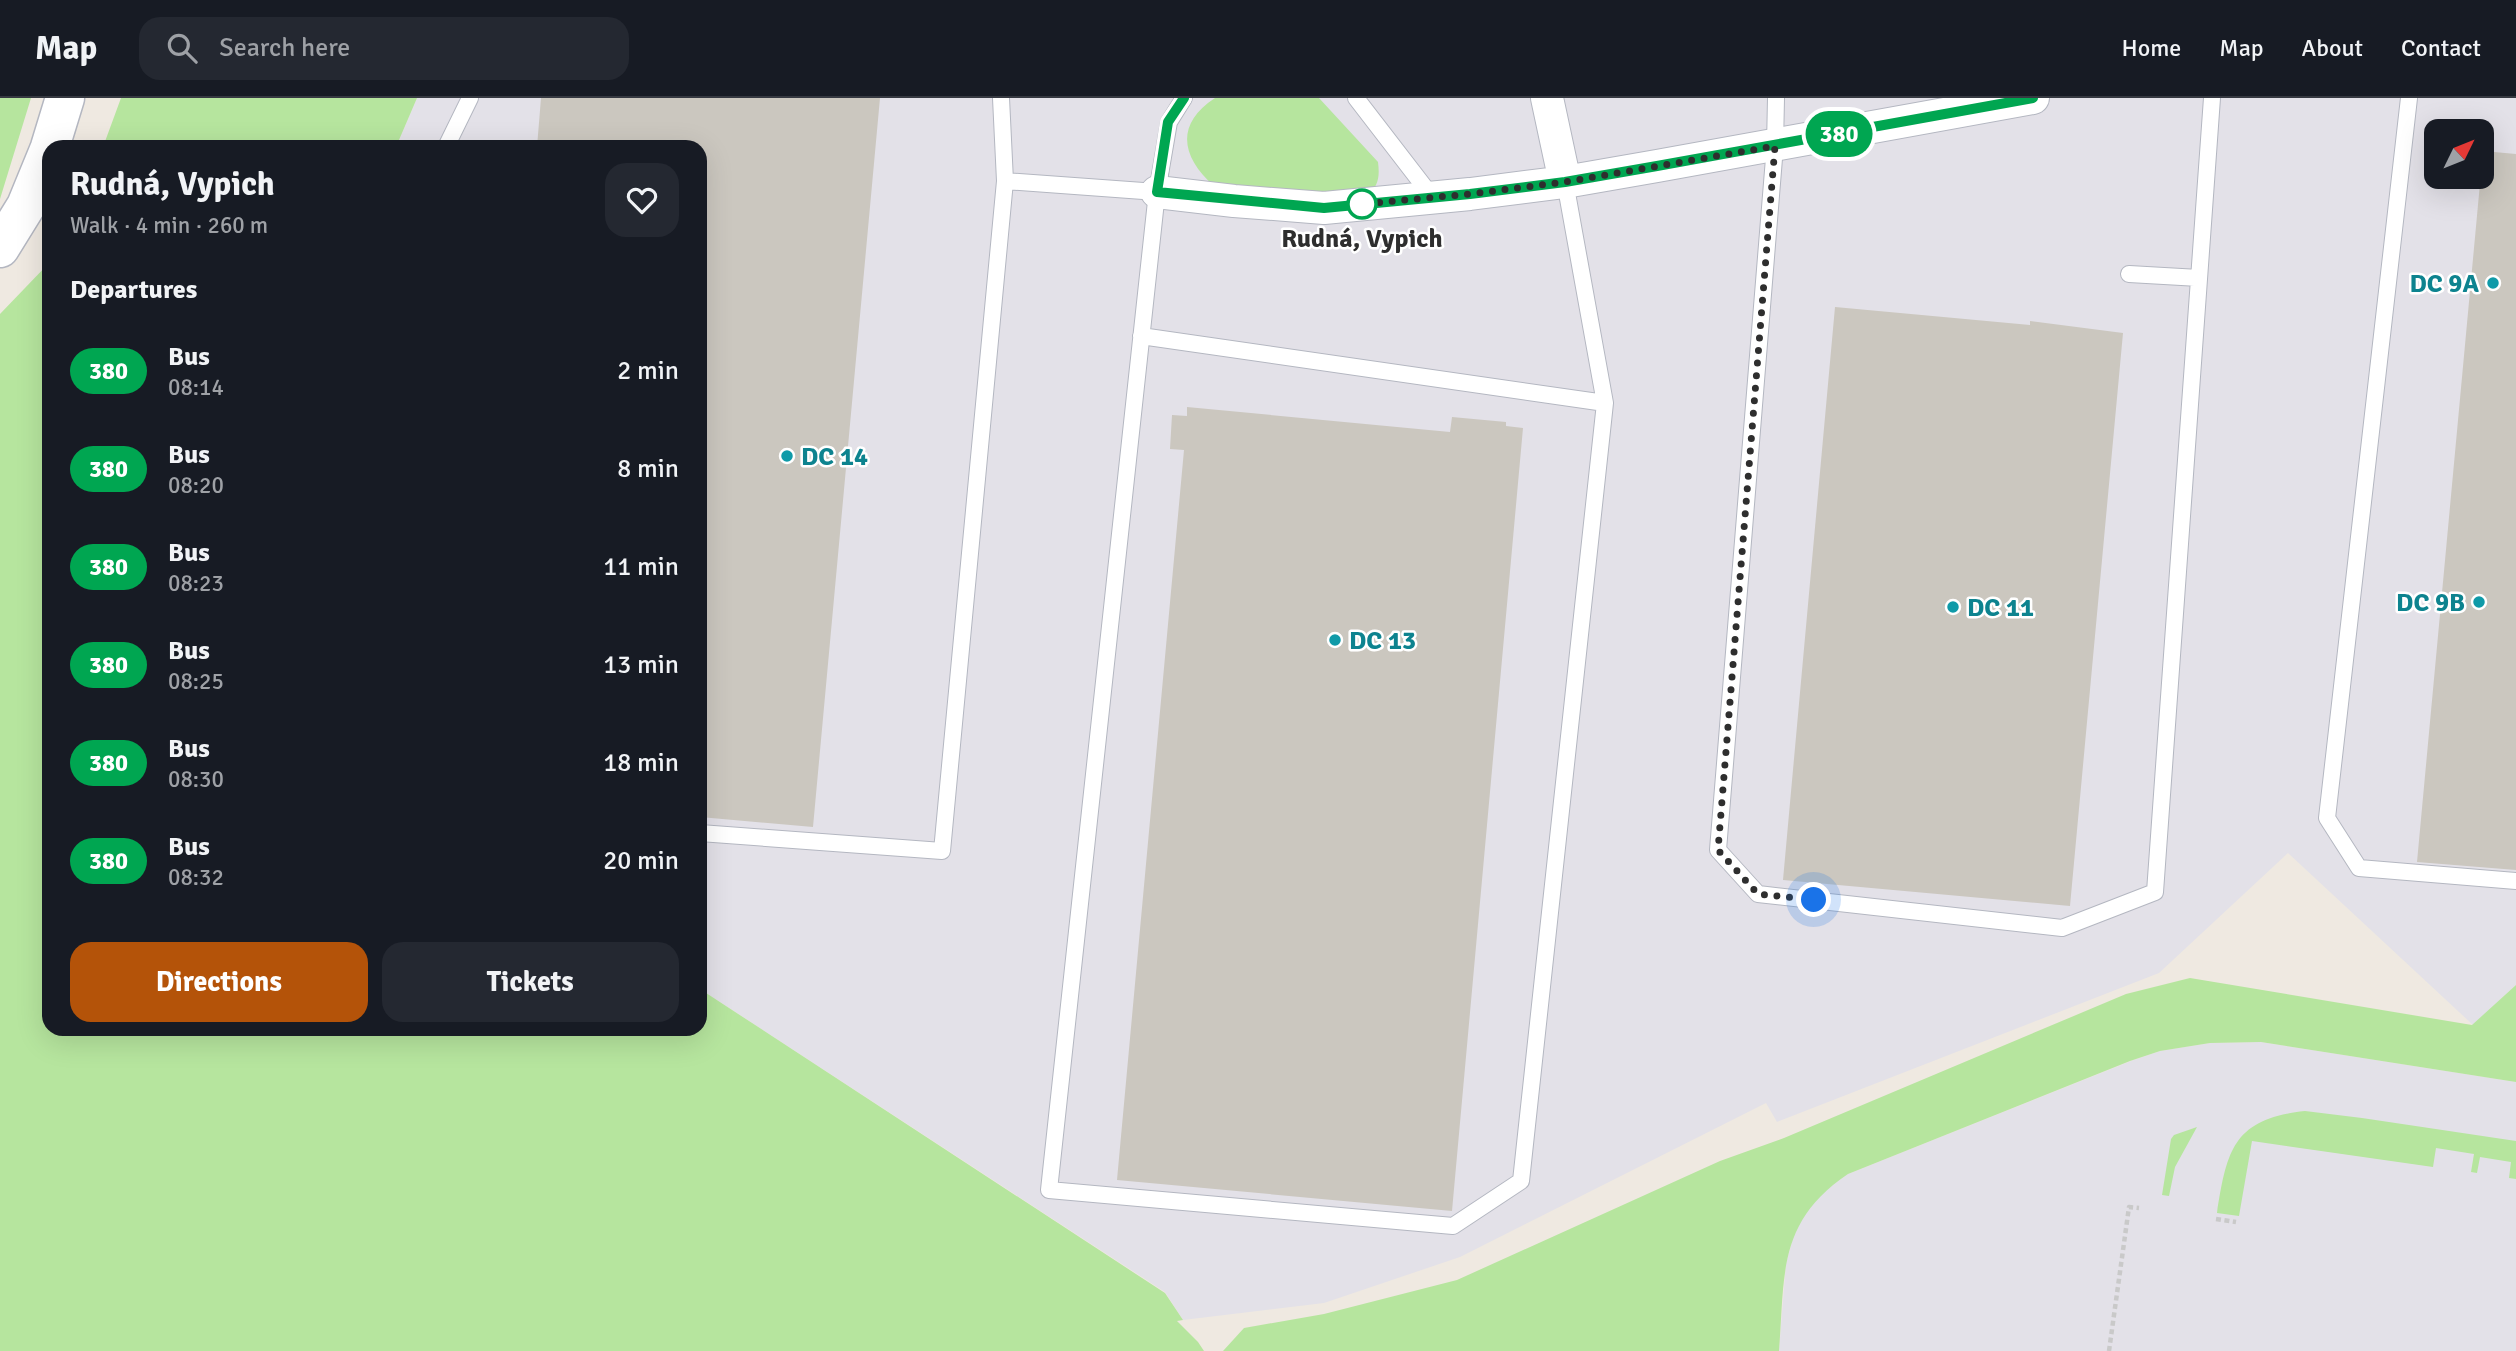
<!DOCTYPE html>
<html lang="en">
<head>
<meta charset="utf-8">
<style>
	:root { --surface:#171b24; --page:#242831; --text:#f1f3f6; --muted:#9ea1a6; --line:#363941; --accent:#b45309 }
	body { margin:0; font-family:Signika,sans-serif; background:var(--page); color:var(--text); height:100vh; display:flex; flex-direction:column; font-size:26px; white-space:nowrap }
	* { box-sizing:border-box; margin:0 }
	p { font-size:23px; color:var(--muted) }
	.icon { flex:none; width:38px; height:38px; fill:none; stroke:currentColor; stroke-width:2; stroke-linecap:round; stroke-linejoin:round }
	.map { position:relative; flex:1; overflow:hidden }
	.panel { position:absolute; left:42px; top:42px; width:665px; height:896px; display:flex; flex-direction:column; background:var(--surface); border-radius:21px; box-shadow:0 7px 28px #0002 }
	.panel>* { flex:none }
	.badge { padding:0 14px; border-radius:23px; font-size:24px; line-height:46px }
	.needle { width:46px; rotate:47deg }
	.controls { position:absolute; left:2424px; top:21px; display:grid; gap:14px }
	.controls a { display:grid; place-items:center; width:70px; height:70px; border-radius:14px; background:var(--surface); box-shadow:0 7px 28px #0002; font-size:35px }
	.you { position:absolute; width:35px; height:35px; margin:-18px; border:5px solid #fff; border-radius:50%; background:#1a73e8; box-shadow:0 0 0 10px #1a73e833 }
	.map>.badge { position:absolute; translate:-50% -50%; box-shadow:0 0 0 4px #fff }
	h2 { padding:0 28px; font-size:26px; line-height:63px }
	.round { display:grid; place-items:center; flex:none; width:74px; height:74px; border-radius:21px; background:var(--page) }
	.overview { display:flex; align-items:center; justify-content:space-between; height:119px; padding:0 28px }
	h1 { font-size:33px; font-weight:700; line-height:52px }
	.action { display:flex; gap:14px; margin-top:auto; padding:14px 28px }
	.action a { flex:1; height:80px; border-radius:21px; background:var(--accent); color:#fff; font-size:28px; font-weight:700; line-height:80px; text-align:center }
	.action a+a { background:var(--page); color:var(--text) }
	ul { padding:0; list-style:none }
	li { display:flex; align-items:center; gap:21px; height:98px; padding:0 28px }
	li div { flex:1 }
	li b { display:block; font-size:26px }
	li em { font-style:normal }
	li .badge { min-width:77px; font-weight:700; text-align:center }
	header { display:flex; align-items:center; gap:42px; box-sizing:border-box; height:98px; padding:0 35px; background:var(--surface); border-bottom:2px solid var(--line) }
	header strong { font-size:33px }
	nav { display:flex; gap:38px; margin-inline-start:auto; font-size:24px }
	.search { width:490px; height:63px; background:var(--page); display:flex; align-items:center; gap:18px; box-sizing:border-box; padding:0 24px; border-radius:21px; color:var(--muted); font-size:26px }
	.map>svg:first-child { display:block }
	.industrial { fill:#e3e1e8; fill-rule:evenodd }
	.green { fill:#b6e59e }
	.building { fill:#cbc7bf }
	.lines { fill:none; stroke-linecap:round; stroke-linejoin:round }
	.lane-casing { stroke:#b4b7c1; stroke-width:18 }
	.street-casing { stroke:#b4b7c1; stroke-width:34 }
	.secondary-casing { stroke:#b4b7c1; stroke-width:41 }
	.path { stroke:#c9c9c9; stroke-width:4.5; stroke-dasharray:5 3.5; stroke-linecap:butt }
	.lane { stroke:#fff; stroke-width:16 }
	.street { stroke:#fff; stroke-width:32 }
	.secondary { stroke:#fff; stroke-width:38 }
	.line-casing { stroke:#fff; stroke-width:16 }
	.line { stroke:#00a651; stroke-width:10 }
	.walk { stroke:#2e2e2e; stroke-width:7; stroke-dasharray:0 12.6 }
	.stop-dot { fill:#fff; stroke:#00a651; stroke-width:3.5 }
	.culture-dot { fill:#0f9aa8; stroke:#fff; stroke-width:2.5 }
	.labels { text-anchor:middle; stroke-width:5; stroke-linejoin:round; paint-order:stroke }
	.stop-label { font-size:26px; font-weight:bold; fill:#2e2e2e; stroke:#fff }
	.culture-label { font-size:26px; font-weight:bold; fill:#0d838f; stroke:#fff; text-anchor:start }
</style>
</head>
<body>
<header>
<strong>Map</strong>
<div class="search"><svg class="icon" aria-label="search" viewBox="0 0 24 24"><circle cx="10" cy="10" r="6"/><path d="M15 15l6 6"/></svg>Search here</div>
<nav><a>Home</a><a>Map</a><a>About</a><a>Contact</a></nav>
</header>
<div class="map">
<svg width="2516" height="1253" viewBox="0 0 2516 1253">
	<rect width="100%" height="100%" fill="#efe9e1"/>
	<!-- industrial -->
	<path class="industrial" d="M417 0H2516V887L2473 927 2288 755 2159 875 1777 1024 1766 1005 1460 1159 1324 1205 1183 1222 1165 1194 700 891V49H396ZM2436 33H2482V79H2436Z
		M2261 944 2516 984V1253H1779L1786 1165 1795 1133 1808 1110 1826 1091 1848 1076 2131 963 2160 953 2210 945Z"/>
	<!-- green -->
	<path class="green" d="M0 0H31L0 101Z
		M121 0H417L396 49H103Z
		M1215 0H1319L1378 64C1380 80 1378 88 1367 99L1214 88C1181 59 1175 26 1215 0Z
		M49 165V931H700V891L1165 1195 1183 1222 1177 1223 1198 1244 1204 1253H0V216Z
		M2190 880 2472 927 2516 887V984L2261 944 2210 945 2160 953 2130 963 1848 1076C1777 1124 1785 1177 1779 1253H1223L1244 1230 1324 1216 1457 1182 1720 1063 1784 1040 2126 896Z
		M2305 1013 2362 1020 2516 1043V1081L2509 1080 2511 1064 2480 1059 2477 1075 2471 1074 2474 1056 2436 1050 2433 1069 2252 1043 2239 1118 2217 1115C2227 1051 2234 1021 2305 1013Z
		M2197 1029 2175 1069 2169 1098 2162 1097 2171 1041 2174 1037Z"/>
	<!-- building -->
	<path class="building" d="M541 0H880L813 729 700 719V49H537Z
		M2483 53 2516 56V772L2417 764Z
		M1835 209 2030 227V223L2123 235 2070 808 1783 782Z
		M1187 309 1450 334 1452 319 1506 324V328L1523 330 1452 1113 1117 1082 1184 352 1170 351 1172 317 1187 318Z"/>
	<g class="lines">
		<defs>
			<path id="lane" d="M1184 0 1169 24 1157 94 1049 1092 1453 1128 1521 1083 1605 305 1565 84
				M1356 0 1433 100
				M1776 0 1775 48 1718 752 1758 796 2062 830 2155 794 2212 0
				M2409 0 2327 720 2359 770 2516 783
				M446 49 470 0
				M1005 83 1157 94
				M2129 176 2199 180
				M1141 238 1605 305
				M700 735 942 753 1005 83 1001 0"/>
			<path id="street" d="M1547 0 1565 84
				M1157 94 1234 103 1324 110 1470 96 1565 84 1657 68 2033 0"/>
			<path id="secondary" d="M50 49 65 0
				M0 150 26 108 49 52"/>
		</defs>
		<!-- lane casing -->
		<use href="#lane" class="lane-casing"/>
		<!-- street casing -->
		<use href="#street" class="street-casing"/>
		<!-- secondary casing -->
		<use href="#secondary" class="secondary-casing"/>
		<!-- path -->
		<path class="path" d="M2216 1121 2236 1124
			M2109 1253 2129 1109 2139 1110"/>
		<!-- lane -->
		<use href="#lane" class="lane"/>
		<!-- street -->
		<use href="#street" class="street"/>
		<!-- secondary -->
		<use href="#secondary" class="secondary"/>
	</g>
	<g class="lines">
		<defs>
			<path id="line" d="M1184 0 1168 24 1157 94 1324 110 1470 96 1565 84 1657 68 2033 0"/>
		</defs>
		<!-- line casing -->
		<use href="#line" class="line-casing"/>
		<!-- line -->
		<use href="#line" class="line"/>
		<!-- walk -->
		<path class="walk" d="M1362 106 1352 107 1470 96 1565 84 1775 48 1718 752 1758 796 1814 802"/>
	</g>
	<!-- markers -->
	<circle class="stop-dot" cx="1362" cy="106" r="14"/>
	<g class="culture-dot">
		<circle cx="2493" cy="185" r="7"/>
		<circle cx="787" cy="358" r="7"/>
		<circle cx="2479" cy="504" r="7"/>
		<circle cx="1953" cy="509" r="7"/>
		<circle cx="1335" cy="542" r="7"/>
	</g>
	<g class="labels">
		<!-- stop labels -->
		<g class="stop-label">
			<text x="1362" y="149">Rudná, Vypich</text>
		</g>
		<!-- culture labels -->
		<g class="culture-label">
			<text x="2479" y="194" text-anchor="end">DC 9A</text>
			<text x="801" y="367">DC 14</text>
			<text x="2465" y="513" text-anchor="end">DC 9B</text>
			<text x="1967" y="518">DC 11</text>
			<text x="1349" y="551">DC 13</text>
		</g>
	</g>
</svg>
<div class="controls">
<a><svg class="needle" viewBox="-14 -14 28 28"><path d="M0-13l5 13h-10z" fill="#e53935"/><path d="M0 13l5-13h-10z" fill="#9ea1a6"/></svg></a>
</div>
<div class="you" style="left:1814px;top:802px"></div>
<b class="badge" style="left:1839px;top:36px;background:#00a651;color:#fff">380</b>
<section class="panel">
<div class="overview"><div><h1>Rudná, Vypich</h1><p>Walk · 4 min · 260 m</p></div><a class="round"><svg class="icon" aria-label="heart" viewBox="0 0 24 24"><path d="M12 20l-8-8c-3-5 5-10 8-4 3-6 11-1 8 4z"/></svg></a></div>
<h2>Departures</h2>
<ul>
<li><span class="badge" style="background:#00a651;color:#fff">380</span><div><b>Bus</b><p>08:14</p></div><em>2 min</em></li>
<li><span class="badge" style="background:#00a651;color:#fff">380</span><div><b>Bus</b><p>08:20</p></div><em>8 min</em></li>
<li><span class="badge" style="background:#00a651;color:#fff">380</span><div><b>Bus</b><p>08:23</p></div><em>11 min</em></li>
<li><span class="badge" style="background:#00a651;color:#fff">380</span><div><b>Bus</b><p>08:25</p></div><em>13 min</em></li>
<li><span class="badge" style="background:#00a651;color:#fff">380</span><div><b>Bus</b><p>08:30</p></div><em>18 min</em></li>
<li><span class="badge" style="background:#00a651;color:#fff">380</span><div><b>Bus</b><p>08:32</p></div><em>20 min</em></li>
</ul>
<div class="action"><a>Directions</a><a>Tickets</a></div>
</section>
</div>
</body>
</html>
